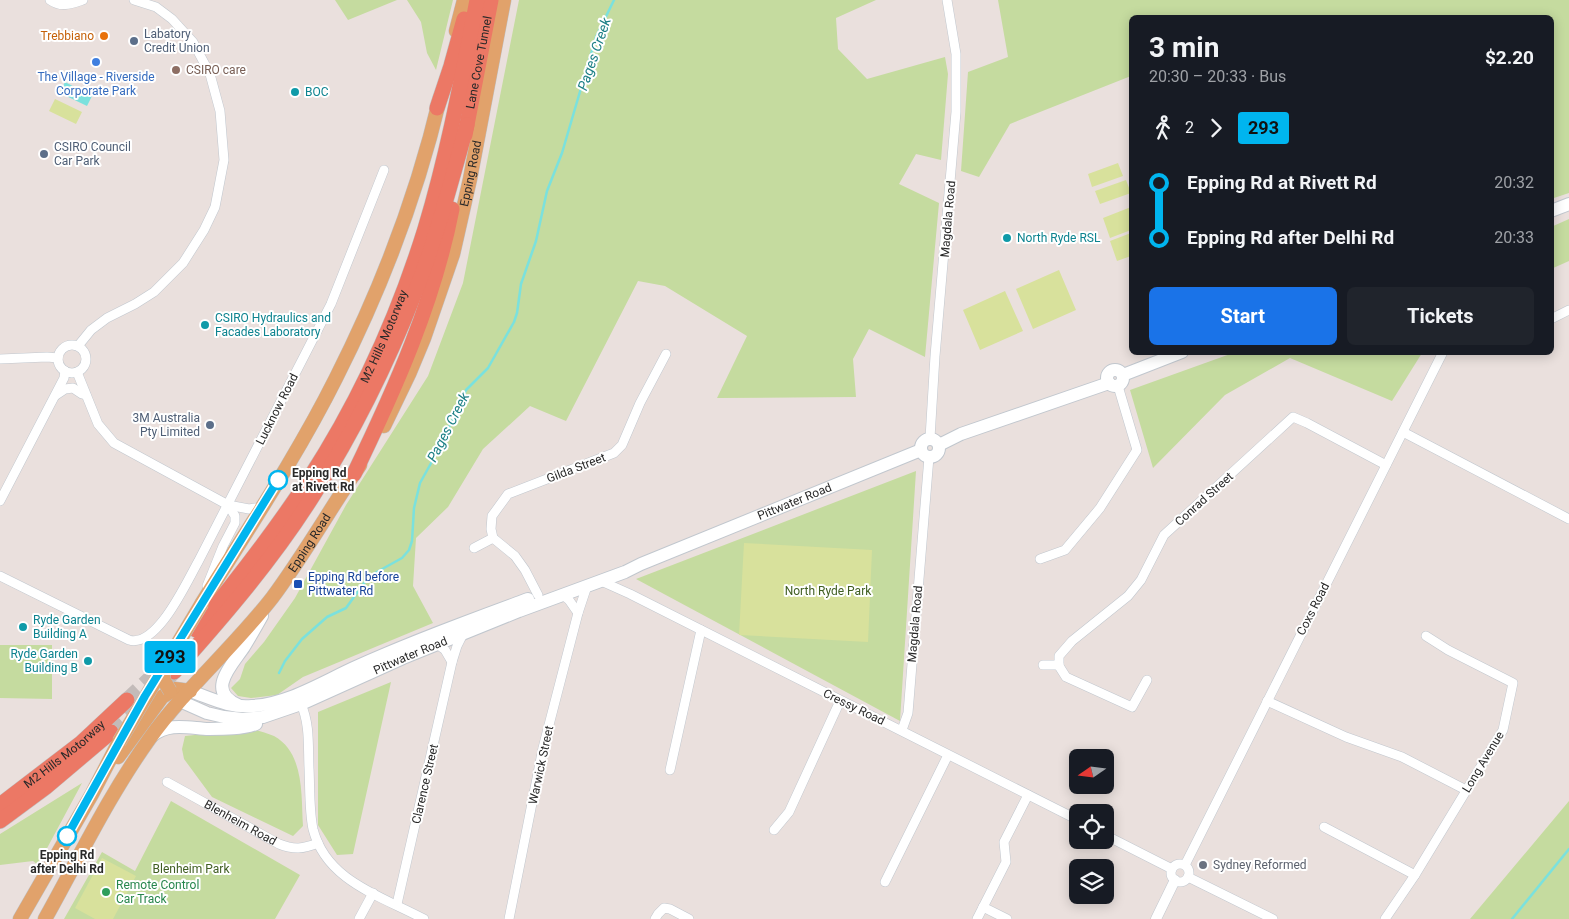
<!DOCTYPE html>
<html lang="en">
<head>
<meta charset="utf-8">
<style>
	:root { --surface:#171b24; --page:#20242c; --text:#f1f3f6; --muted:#9ea1a6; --accent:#1a73e8 }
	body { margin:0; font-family:Roboto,sans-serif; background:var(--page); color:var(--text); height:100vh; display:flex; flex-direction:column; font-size:19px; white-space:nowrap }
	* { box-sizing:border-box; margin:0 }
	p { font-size:16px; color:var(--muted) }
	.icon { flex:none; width:28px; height:28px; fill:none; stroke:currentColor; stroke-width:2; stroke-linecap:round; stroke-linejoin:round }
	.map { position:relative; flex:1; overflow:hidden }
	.side { position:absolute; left:1129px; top:15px; width:425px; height:340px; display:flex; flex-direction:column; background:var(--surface); border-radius:8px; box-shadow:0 2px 12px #0003 }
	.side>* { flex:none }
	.badge { padding:0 10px; border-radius:4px; font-size:18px; line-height:32px }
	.needle { width:32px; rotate:256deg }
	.buttons { position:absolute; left:1069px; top:749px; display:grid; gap:10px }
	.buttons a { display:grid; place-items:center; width:45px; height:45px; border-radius:8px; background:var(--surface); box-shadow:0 2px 12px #0003; font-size:25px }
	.map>.badge { position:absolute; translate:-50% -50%; box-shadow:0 0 0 2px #fff }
	.legs { display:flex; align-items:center; gap:8px; height:55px; padding:0 20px; font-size:16px }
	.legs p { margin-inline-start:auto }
	.summary { display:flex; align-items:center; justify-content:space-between; height:85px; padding:0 20px }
	h1 { font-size:28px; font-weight:700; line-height:38px }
	.action { display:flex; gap:10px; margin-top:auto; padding:10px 20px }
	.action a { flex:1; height:58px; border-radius:8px; background:var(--accent); color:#fff; font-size:20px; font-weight:700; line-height:58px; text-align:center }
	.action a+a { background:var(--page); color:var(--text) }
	ul { padding:0 20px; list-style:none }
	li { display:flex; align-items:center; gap:18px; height:55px; font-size:19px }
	li i { display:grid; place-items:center; width:8px; height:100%; margin:0 6px; background:currentColor }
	li i::after { content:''; width:12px; height:12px; margin:-6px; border:4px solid; border-radius:50%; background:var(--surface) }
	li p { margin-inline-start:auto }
	li:first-child i { background:linear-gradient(#0000 50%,currentColor 0) }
	li:last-child i { background:linear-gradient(currentColor 50%,#0000 0) }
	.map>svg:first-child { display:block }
	.green { fill:#c5db9f }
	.pitch { fill:#d8e19c }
	.water { fill:#7be1dd }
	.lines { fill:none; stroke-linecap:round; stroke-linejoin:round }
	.stream { stroke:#7be1dd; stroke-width:2.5 }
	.motorway-tunnel { stroke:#c3bbb9; stroke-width:15; stroke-dasharray:15 8; stroke-linecap:butt }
	.minor-casing { stroke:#c1c7ce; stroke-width:10 }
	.tertiary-casing { stroke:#c1c7ce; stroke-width:11 }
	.secondary-casing { stroke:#c1c7ce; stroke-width:14 }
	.primary-casing { stroke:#bfbfbf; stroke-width:15 }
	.motorway-casing { stroke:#bfbfbf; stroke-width:16 }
	.minor { stroke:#fff; stroke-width:9 }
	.tertiary { stroke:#fff; stroke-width:10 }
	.secondary { stroke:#fff; stroke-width:12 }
	.primary { stroke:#e1a26b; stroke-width:14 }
	.motorway { stroke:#ec7865; stroke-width:15 }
	.primary-bridge-casing { stroke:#bfbfbf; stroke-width:15; stroke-linecap:butt }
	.primary-bridge { stroke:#e1a26b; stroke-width:14 }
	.line-1-casing { stroke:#fff; stroke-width:11 }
	.line-1 { stroke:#00b5ef; stroke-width:8 }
	.food-dot { fill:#e8710a; stroke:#fff; stroke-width:2 }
	.service-dot { fill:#5c6f8a; stroke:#fff; stroke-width:2 }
	.shop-dot { fill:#3f7fe0; stroke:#fff; stroke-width:2 }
	.education-dot { fill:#8d6e63; stroke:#fff; stroke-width:2 }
	.culture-dot { fill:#0f9aa8; stroke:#fff; stroke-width:2 }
	.stop-1-dot { fill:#fff; stroke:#00b5ef; stroke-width:2.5 }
	.transit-dot { fill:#1a4fb4; stroke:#fff; stroke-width:2 }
	.worship-dot { fill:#6b7280; stroke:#fff; stroke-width:2 }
	.leisure-dot { fill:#2e9e5b; stroke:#fff; stroke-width:2 }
	.labels { text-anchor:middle; stroke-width:4; stroke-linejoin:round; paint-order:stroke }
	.service-label { font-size:12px; fill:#4e5e75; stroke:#fff; text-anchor:start }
	.food-label { font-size:12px; fill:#c56008; stroke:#fff; text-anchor:end }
	.street-label { font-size:12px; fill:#292929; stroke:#fff }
	.education-label { font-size:12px; fill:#785e54; stroke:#fff; text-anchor:start }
	.shop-label { font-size:12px; fill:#366cbe; stroke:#fff }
	.culture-label { font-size:12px; fill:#0d838f; stroke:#fff; text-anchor:start }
	.stop-label { font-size:12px; font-weight:bold; fill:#292929; stroke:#fff; text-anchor:start }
	.transit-label { font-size:12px; fill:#164399; stroke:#fff; text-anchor:start }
	.park-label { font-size:12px; fill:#405e22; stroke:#fff }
	.worship-label { font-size:12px; fill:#5b616d; stroke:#fff; text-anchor:start }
	.leisure-label { font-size:12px; fill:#27864d; stroke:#fff; text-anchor:start }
	.water-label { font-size:14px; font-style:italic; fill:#1b7f85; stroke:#fff }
</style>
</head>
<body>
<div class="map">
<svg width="1569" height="919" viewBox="0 0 1569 919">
	<rect width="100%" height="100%" fill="#eae0dd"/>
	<!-- green -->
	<path class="green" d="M335 0H397L348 20Z
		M407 0H453L436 70 427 53 421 22Z
		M519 0H876L836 18 838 49 867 79 945 57 948 74 941 160 916 154 899 184 939 203 925 357 869 329 853 359 856 397 717 398 747 336 665 286 638 281 566 421 530 406 483 449 448 507 416 538 413 586 433 623 303 677 277 695 251 698 238 696 231 688 240 679 245 664 264 642 295 598 346 505 428 376 463 283Z
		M998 0H1569V193L1551 199V18H1131V76L1010 124 979 177 961 171 968 72 1008 57Z
		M1569 219V261L1551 269V227Z
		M1233 353V352L1422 353 1392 401 1290 358 1225 395 1153 468 1130 390Z
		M916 471 900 721 636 579Z
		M0 645H52V699L0 698Z
		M391 682 353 854 337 855 318 825V712Z
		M251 729C259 731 267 733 274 736 305 753 301 797 303 826L293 836 212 797 184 759 182 749 185 736Z
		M82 783 38 865 33 861 0 865V834Z
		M171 801 300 875 275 919H64L102 852 135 871Z
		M1569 801V919H1470Z"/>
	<!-- pitch -->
	<path class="pitch" d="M55 99 82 112 76 124 49 111Z
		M1118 163 1123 176 1092 187 1088 174Z
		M1126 180 1131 193 1100 204 1095 191Z
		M1131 207V230L1110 238 1103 218Z
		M1131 233V256L1117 261 1110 241Z
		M1059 270 1076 310 1033 329 1016 289Z
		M1005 291 1023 331 980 350 963 310Z
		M744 543 872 550 868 642 739 635Z
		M102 858 136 876 113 919H95L75 908Z"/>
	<!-- water -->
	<path class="water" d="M65 82 92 96 87 106 60 93Z"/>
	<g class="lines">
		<!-- stream -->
		<path class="stream" d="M279 673 285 661 302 639 327 617 346 608 367 579 375 573 402 558 409 550 412 541 414 508 420 483 440 447 466 390 488 368 514 322 517 313 521 284 536 241 547 191 562 153 596 37 614 0
			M1512 919 1569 849"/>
		<!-- motorway-tunnel -->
		<path class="motorway-tunnel" d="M127 700 159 670
			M111 732 149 700 173 673"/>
		<defs>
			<g id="minor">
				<path d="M50 0C61 8 71 4 83 0"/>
				<path d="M1551 319 1569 310"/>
				<circle cx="72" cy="359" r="14"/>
				<path d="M78 346 91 330 107 318 135 304 154 292 183 263 204 230 215 207 224 160 220 111 210 74 193 42 172 19 156 7 134 0"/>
				<path d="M0 359 47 357 58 358"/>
				<path d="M77 372 98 424 114 443 228 505 249 509 262 507"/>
				<path d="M56 395 65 389 73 388 82 394 86 395"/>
				<path d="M1403 432 1569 519"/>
				<path d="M930 438 935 356 956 112V54L947 0"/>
				<path d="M0 501 64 378 65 371"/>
				<path d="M474 548 493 538"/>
				<path d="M1040 559 1065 550 1100 508 1137 450 1118 386"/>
				<path d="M0 576 129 640C157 648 186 583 198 562L331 304 384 170"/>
				<path d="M601 581 630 594C779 670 929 744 1078 820"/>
				<path d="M207 586 223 546 235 523V516L228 505"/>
				<path d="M538 595 525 570 515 556 493 538 491 529 492 516 508 494 614 453 622 445 640 403 666 354"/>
				<path d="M563 595 569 600 578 613"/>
				<path d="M437 644 445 650 452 662"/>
				<path d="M1043 665H1059"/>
				<path d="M1147 680 1132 707 1066 677 1059 666V656L1072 641 1128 596 1141 580 1164 535 1293 417 1307 423 1386 465"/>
				<path d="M1267 701 1346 737 1402 757 1466 790"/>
				<path d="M301 704C310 724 308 746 309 768 310 787 309 810 313 829 326 881 381 896 424 919"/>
				<path d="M902 730 908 713 929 457"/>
				<path d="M670 770 701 630"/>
				<path id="s1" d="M167 782 279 844C294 850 303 849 318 843"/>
				<path d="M1324 827 1415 875"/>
				<path d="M774 830 789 812 840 701"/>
				<path d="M1105 835 1172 869"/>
				<circle cx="1180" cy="873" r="9"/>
				<path d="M1185 865 1443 352"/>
				<path d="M1188 877 1273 919"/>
				<path d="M885 882 948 755"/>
				<path d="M397 904 452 662 457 646 463 634"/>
				<path d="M983 907 1007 919"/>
				<path d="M359 919 373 893"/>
				<path d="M509 919 543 748 578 613 587 586"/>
				<path d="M655 919 658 914 664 908 670 909 689 919"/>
				<path d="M977 919 1006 862 1004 842 1028 795"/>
				<path d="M1385 919 1415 875 1503 730 1513 683 1448 650 1426 636"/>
			</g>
			<path id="tertiary" d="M1156 919 1175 880"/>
			<g id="secondary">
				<path d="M1551 211 1569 204"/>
				<circle cx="1115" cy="378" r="8"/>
				<path d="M1123 375 1182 352"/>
				<circle cx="930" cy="448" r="9"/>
				<path d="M939 445 961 434 1109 383"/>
				<path d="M190 691C211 698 228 708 252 706 289 704 324 681 358 666 413 641 471 620 528 599"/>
				<path id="s2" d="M180 701 207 713 224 717 243 719 263 717 301 704 403 658 519 611 625 572 641 564 921 450"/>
				<path d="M238 705C205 691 232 665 244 647 250 637 256 627 262 616"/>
				<path d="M152 736C169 722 188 728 209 729 224 729 242 729 256 724"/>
			</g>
			<g id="primary">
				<path d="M456 31 464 0"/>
				<path id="s3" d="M384 426 409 374 424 338 453 254 470 179 504 0"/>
				<path d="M202 603C248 529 297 456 336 378 381 289 417 195 440 98"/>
				<path d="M118 757 162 697 175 689 190 691"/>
				<path d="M20 919 92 794 119 742"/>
				<path id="s4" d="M45 919C79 858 109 795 150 738 186 688 234 647 272 598 304 555 330 509 360 465"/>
			</g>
			<g id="motorway">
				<path d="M437 108 451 66 464 19"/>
				<path id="s5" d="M465 135 491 0"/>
				<path d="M354 474C395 389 434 302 452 209"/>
				<path id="s6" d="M196 630C236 581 275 531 309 479 359 402 398 316 425 229 448 153 462 77 477 0"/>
				<path d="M174 672C224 616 274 558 314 494 354 431 387 364 414 295 436 240 451 182 467 125"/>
				<path id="s7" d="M0 805 81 743 127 700"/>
				<path d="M0 821 46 787 111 732"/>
			</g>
		</defs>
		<!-- minor casing -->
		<use href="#minor" class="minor-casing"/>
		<!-- tertiary casing -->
		<use href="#tertiary" class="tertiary-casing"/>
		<!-- secondary casing -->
		<use href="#secondary" class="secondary-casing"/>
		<!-- primary casing -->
		<use href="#primary" class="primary-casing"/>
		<!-- motorway casing -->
		<use href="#motorway" class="motorway-casing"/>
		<!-- minor -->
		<use href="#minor" class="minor"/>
		<!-- tertiary -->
		<use href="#tertiary" class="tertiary"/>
		<!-- secondary -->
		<use href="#secondary" class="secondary"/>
		<!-- primary -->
		<use href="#primary" class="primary"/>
		<!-- motorway -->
		<use href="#motorway" class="motorway"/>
		<defs>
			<path id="primary-bridge" d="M164 666 163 679 170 691
				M119 742 202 603"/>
		</defs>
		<!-- primary-bridge casing -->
		<use href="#primary-bridge" class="primary-bridge-casing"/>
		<!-- primary-bridge -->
		<use href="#primary-bridge" class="primary-bridge"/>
	</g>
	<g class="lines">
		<defs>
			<path id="line-1" d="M67 836 145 696 278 480"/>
		</defs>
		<!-- line-1 casing -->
		<use href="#line-1" class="line-1-casing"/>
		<!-- line-1 -->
		<use href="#line-1" class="line-1"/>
	</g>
	<!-- markers -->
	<circle class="food-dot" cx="104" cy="36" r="5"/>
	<g class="service-dot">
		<circle cx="134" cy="41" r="5"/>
		<circle cx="44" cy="154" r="5"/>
		<circle cx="210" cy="425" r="5"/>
	</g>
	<circle class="shop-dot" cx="96" cy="62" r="5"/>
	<circle class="education-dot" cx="176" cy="70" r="5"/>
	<g class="culture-dot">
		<circle cx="295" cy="92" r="5"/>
		<circle cx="1007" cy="238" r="5"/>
		<circle cx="205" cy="325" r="5"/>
		<circle cx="23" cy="627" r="5"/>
		<circle cx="88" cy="661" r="5"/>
	</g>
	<g class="stop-1-dot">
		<circle cx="278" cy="480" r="9"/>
		<circle cx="67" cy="836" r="9"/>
	</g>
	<rect class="transit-dot" x="293" y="579" width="10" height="10" rx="2.5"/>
	<circle class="worship-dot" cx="1203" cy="865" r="5"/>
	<circle class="leisure-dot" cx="106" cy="892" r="5"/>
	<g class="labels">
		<!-- service labels -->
		<g class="service-label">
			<text x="144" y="38">Labatory<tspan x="144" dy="14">Credit Union</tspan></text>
			<text x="54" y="151">CSIRO Council<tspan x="54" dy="14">Car Park</tspan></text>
			<text x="200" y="422" text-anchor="end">3M Australia<tspan x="200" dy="14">Pty Limited</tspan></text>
		</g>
		<!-- food labels -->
		<g class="food-label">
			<text x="94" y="40">Trebbiano</text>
		</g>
		<!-- street labels -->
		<g class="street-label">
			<text dy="4" stroke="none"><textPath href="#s5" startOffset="74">Lane Cove Tunnel</textPath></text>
			<text dy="4" stroke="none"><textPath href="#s3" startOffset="268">Epping Road</textPath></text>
			<text transform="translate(948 219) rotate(-85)" y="4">Magdala Road</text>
			<text dy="4" stroke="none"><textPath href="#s6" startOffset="350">M2 Hills Motorway</textPath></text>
			<text transform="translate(277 409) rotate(-63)" y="4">Lucknow Road</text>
			<text transform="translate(576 468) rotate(-21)" y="4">Gilda Street</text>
			<text transform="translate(1204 499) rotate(-42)" y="4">Conrad Street</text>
			<text dy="4" stroke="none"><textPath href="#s2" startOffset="660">Pittwater Road</textPath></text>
			<text dy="4" stroke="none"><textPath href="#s4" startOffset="462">Epping Road</textPath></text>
			<text transform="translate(1313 609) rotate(-63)" y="4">Coxs Road</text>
			<text transform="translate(915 624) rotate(-85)" y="4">Magdala Road</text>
			<text dy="4" stroke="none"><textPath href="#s2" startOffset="246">Pittwater Road</textPath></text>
			<text transform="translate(854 707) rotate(26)" y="4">Cressy Road</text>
			<text dy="4" stroke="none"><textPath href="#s7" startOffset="82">M2 Hills Motorway</textPath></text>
			<text transform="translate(1483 762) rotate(-59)" y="4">Long Avenue</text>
			<text transform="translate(541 765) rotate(-78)" y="4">Warwick Street</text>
			<text transform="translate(425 784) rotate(-77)" y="4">Clarence Street</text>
			<text dy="4" stroke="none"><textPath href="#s1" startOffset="84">Blenheim Road</textPath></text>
		</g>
		<!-- education labels -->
		<g class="education-label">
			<text x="186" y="74">CSIRO care</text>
		</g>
		<!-- shop labels -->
		<g class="shop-label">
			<text x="96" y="81">The Village - Riverside<tspan x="96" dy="14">Corporate Park</tspan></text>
		</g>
		<!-- culture labels -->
		<g class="culture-label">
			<text x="305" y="96">BOC</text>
			<text x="1017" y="242">North Ryde RSL</text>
			<text x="215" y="322">CSIRO Hydraulics and<tspan x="215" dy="14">Facades Laboratory</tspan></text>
			<text x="33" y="624">Ryde Garden<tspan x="33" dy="14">Building A</tspan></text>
			<text x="78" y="658" text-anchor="end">Ryde Garden<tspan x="78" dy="14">Building B</tspan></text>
		</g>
		<!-- stop labels -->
		<g class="stop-label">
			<text x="292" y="477">Epping Rd<tspan x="292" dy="14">at Rivett Rd</tspan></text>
			<text x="67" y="859" text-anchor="middle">Epping Rd<tspan x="67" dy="14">after Delhi Rd</tspan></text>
		</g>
		<!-- transit labels -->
		<g class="transit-label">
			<text x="308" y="581">Epping Rd before<tspan x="308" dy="14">Pittwater Rd</tspan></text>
		</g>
		<!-- park labels -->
		<g class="park-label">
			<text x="828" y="595">North Ryde Park</text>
			<text x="191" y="873">Blenheim Park</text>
		</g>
		<!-- worship labels -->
		<g class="worship-label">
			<text x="1213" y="869">Sydney Reformed</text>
		</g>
		<!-- leisure labels -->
		<g class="leisure-label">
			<text x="116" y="889">Remote Control<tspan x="116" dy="14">Car Track</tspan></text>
		</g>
		<!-- water labels -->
		<g class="water-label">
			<text transform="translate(594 54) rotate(-71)" y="5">Pages Creek</text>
			<text transform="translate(448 427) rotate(-63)" y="5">Pages Creek</text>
		</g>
	</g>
</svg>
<div class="buttons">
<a><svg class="needle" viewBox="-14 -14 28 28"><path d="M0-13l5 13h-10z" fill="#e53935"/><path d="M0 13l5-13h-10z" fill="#9ea1a6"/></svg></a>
<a><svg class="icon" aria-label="locate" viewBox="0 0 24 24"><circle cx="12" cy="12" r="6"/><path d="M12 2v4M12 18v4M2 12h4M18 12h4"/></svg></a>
<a><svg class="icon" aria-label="layers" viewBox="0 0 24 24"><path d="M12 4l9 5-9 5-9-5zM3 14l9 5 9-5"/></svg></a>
</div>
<b class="badge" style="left:170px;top:657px;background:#00b5ef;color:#111">293</b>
<section class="side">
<div class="summary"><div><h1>3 min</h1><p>20:30 – 20:33 · Bus</p></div><b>$2.20</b></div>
<div class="legs"><svg class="icon" aria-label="walk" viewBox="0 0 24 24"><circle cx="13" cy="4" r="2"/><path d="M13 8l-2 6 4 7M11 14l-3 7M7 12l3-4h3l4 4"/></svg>2<svg class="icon" aria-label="forward" viewBox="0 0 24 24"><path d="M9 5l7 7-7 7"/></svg><b class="badge" style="background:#00b5ef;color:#111">293</b></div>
<ul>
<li><i style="color:#00b5ef"></i><b>Epping Rd at Rivett Rd</b><p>20:32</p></li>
<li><i style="color:#00b5ef"></i><b>Epping Rd after Delhi Rd</b><p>20:33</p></li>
</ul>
<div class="action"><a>Start</a><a>Tickets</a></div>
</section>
</div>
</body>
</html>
